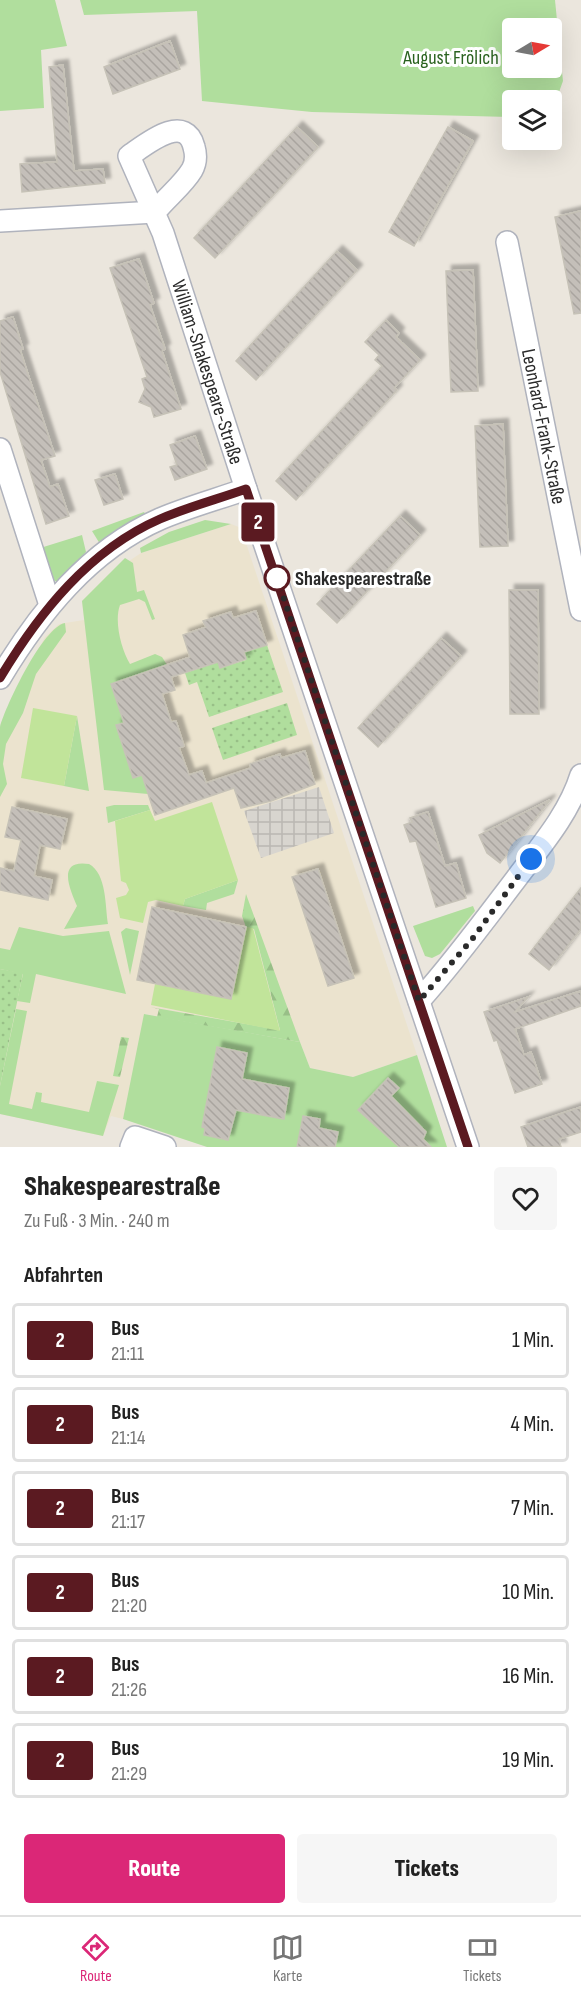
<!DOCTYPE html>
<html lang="de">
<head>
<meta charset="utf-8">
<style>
	:root { --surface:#fff; --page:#f6f6f6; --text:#222; --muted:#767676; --line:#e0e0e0; --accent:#db2777 }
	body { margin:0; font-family:"Sofia Sans Condensed",sans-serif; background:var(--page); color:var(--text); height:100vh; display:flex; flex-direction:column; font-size:22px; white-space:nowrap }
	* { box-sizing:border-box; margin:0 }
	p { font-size:20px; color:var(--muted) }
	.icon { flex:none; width:33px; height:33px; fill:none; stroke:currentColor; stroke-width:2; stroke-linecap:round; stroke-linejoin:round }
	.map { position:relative; height:1147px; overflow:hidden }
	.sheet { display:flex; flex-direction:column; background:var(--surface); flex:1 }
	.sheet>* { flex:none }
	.badge { padding:0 12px; border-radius:4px; font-size:21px; line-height:39px }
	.needle { width:39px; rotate:80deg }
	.controls { position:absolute; left:502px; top:18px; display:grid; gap:12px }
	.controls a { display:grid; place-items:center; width:60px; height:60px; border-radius:6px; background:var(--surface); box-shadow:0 6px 24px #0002; font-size:30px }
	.you { position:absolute; width:30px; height:30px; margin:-15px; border:4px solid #fff; border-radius:50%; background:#1a73e8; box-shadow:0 0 0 9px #1a73e833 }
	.map>.badge { position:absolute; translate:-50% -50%; box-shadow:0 0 0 3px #fff }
	h2 { padding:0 24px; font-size:22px; line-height:54px }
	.round { display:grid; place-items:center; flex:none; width:63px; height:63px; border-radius:6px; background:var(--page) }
	.headline { display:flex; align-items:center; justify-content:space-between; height:102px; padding:0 24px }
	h1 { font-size:28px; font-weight:800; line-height:45px }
	.cta { display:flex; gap:12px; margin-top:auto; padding:12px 24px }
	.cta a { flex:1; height:69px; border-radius:6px; background:var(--accent); color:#fff; font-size:24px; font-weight:800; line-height:69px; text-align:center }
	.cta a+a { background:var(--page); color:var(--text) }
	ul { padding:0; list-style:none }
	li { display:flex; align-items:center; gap:18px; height:75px; margin:0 12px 9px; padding:0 12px; border:3px solid var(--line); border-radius:6px }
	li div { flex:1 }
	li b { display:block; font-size:22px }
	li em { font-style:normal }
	li .badge { min-width:66px; font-weight:700; text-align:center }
	.tabs { display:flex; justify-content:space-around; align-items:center; height:84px; border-top:2px solid var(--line); background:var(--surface); font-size:16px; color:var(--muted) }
	.tabs a { display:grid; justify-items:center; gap:3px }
	.tabs .active { color:var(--accent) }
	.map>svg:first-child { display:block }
	.education { fill:#ebe3ce }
	.grass { fill:#b0de9d; fill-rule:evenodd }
	.forest { fill:url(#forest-firs) }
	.park { fill:url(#park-dots) }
	.pitch { fill:#c1e49a }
	.plaza { fill:url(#plaza-grid) }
	.building { fill:url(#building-back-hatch); stroke:#c6c2b7; stroke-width:1.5; filter:url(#shadow) }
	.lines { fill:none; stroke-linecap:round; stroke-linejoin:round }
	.minor-casing { stroke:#b0b3bd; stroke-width:24 }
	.minor { stroke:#fff; stroke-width:21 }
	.line-casing { stroke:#fff; stroke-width:14 }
	.line { stroke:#5b1a21; stroke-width:9 }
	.walk { stroke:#2a2a2a; stroke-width:6; stroke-dasharray:0 10.8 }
	.stop-dot { fill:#fff; stroke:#5b1a21; stroke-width:3 }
	.labels { text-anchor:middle; stroke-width:6; stroke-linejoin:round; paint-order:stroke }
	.park-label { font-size:20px; fill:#2a621f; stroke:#fff }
	.street-label { font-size:20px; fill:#2a2a2a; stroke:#fff }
	.stop-label { font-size:20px; font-weight:bold; fill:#2a2a2a; stroke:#fff; text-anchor:start }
</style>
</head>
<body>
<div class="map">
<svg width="581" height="1147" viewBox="0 0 581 1147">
	<defs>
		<pattern id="forest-firs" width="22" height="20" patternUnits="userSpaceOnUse" patternTransform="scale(1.5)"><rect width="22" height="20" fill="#b0de9d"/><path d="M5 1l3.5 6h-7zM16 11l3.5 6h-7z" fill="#98bf87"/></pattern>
		<pattern id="park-dots" width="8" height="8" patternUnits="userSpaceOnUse" patternTransform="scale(1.5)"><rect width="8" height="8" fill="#b0de9d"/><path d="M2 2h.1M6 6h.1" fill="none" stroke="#98bf87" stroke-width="1.8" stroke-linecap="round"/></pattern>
		<pattern id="plaza-grid" width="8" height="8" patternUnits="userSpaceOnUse" patternTransform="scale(1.5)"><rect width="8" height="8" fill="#d8d5cf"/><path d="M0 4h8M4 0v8" fill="none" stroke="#bab7b2"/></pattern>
		<pattern id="building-back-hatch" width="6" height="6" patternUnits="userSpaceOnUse" patternTransform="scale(1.5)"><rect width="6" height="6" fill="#c4bfb9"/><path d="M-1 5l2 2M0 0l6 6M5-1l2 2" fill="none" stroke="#a9a49f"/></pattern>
		<filter id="shadow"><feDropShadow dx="5.5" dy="-5.5" stdDeviation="1.5" flood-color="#0004"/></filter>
	</defs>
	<rect width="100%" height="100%" fill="#ebe6dd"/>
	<!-- education -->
	<path class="education" d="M231 524 241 528 417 1055 353 1077 310 1068 300 1042 145 1014 123 1119 111 1116 103 1136 0 1114V728L13 697 45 637 59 624 84 620 82 601 108 575 141 553Z"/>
	<!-- grass -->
	<path class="grass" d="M0 0H55L67 46 41 50 44 108 0 111Z
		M80 0H555L563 81 552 111V100H513V117L312 112 202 101 197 11 84 15ZM513 28H552V68H513Z
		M144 512 146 515 100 544 92 531Z
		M205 520 231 524 141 553 140 548 169 532Z
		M82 535 86 552 58 582 50 579 37 549Z
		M125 558 133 563 137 592 144 590 155 619 152 620 145 602 139 599 120 605C114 621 121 649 130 664L155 654 162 657 167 665 111 684 124 723 116 726 133 778 142 775 148 794 104 790 82 601Z
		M65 623 66 632 36 674 23 713 6 744 3 764 7 784 0 797C0 775 0 748 0 727 6 705 43 627 65 623Z
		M77 716 89 791 64 786Z
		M114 805H148L150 810 108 823 106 807Z
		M89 864C107 874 105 906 108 924L64 929 77 906C71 891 55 859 89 864Z
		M238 880 234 894 207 903 206 910 183 906 185 899Z
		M473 906 475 911 440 954 432 958 425 956 413 926Z
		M19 927 63 936 109 931 126 994 36 974 30 1003 17 1001 23 974 0 969V948L10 950Z
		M126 928 139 931 130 975 121 932Z
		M16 1009 27 1011 9 1104 32 1109 36 1092 42 1093 41 1102 89 1112 97 1081 119 1085 103 1136 0 1114V1086Z
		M144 1014 300 1042 310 1068 353 1077 417 1055 447 1147H207L123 1119Z"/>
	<!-- forest -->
	<path class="forest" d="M246 894 300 1042 157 1017 159 1009 150 1007 280 1030 254 929 246 927 242 916Z
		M121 1037 129 1038 120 1077 113 1076Z"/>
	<!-- park -->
	<path class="park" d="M267 645 283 692 209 717 197 682 189 685 185 673 218 662 220 668 246 660 244 652Z
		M287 703 297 735 223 760 212 728Z
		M0 969 23 973 0 1086Z"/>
	<!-- pitch -->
	<path class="pitch" d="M33 708 77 716 64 786 21 778Z
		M212 802 238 880 185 899 183 906 156 900 148 902 143 923 120 918 116 898 126 895 129 890 126 883 121 881 115 821 150 810 155 821Z
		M246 927 253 928 280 1031 151 1005 155 984 231 999Z"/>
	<!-- plaza -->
	<path class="plaza" d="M319 787 334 833 261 858 244 811Z"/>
	<!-- building -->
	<path class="building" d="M170 41 180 69 113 94 104 67Z
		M63 65 74 171 103 169 105 183 22 192 20 164 57 162 49 67Z
		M297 127 318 147 215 258 194 238Z
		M448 127 473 141 414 246 389 232Z
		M581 211V313L574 314 555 217Z
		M337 251 357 270 256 380 236 361Z
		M139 259 154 303 150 305 165 349 162 351 181 409 154 417 151 407 139 402 145 389 142 379 147 377 110 268Z
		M473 270 478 391 451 392 446 271Z
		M13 317 23 349 20 350 55 456 41 460 50 487 58 484 69 516 46 524 0 372V321Z
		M386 320 399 333 396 337 420 360 394 388 397 390 296 500 276 481 382 366 375 360 379 355 365 342Z
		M503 424 508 546 480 547 475 426Z
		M195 436 207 469 175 480 170 467 177 465 170 445Z
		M115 474 123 499 104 505 95 480Z
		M400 516 420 535 337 623 317 604Z
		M509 590H538L539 714H510Z
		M256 611 267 645 244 652 246 659 220 668 218 662 171 677 175 690 162 694 171 722 176 721 184 746 179 748 189 775 202 771 206 783 251 768 250 764 280 754 281 758 305 751 315 784 271 801 241 808 234 788 155 815 142 775 133 778 116 725 124 723 111 684 190 657 183 635 206 627 203 621 231 612 233 618Z
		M441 638 461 656 378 747 358 728Z
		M550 800 500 863 487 853 479 835Z
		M12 807 67 819 60 849 40 845 34 876 52 880 48 900 0 890V868L14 871 21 840 5 837Z
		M428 812 445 866 456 863 466 898 436 907 416 841 410 842 404 825 412 822 410 818Z
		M318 869 354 978 328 986 292 877Z
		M581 888V929L549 970 529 954Z
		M152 907 246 927 231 999 137 980Z
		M581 991V1006L515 1029 524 1055 531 1052 542 1084 515 1093 497 1040 494 1041 484 1012 528 997 515 1012Z
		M217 1047 247 1053 242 1079 289 1088 284 1119 236 1110 228 1140 204 1135 205 1128 202 1127Z
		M388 1078 399 1088 391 1096 426 1132 423 1139 431 1147H399L358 1110Z
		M581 1107V1132L559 1139 561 1147H528L521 1127Z
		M303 1116 320 1119 319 1128 338 1132 335 1147H297Z"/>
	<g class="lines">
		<defs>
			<g id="minor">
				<path id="s1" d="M155 212C166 198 183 185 192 170 196 163 196 154 194 147 185 111 144 146 129 156L163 233 246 489 468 1147"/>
				<path d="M0 221 155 212"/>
				<path id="s2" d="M507 242 581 610"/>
				<path d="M0 449 50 605"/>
				<path d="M0 678C39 613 89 550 160 519 188 507 218 499 246 489"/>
				<path d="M419 1001C454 962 484 921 516 879 540 847 569 814 581 775"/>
				<path d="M131 1147 135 1137 165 1147"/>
			</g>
		</defs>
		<!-- minor casing -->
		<use href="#minor" class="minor-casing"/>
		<!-- minor -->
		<use href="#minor" class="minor"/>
	</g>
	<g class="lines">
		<defs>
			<path id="line" d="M0 678C39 613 89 550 160 519 188 507 218 499 246 489L468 1147"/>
		</defs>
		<!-- line casing -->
		<use href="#line" class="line-casing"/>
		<!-- line -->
		<use href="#line" class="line"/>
		<!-- walk -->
		<path class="walk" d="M277 578 419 1001 473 938 531 859"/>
	</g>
	<!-- markers -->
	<circle class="stop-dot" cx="277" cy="578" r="12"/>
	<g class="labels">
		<!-- park labels -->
		<g class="park-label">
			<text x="451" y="64">August Frölich</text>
		</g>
		<!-- street labels -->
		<g class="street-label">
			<text dy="7" stroke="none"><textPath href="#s1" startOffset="390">William-Shakespeare-Straße</textPath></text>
			<text dy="7" stroke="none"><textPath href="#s2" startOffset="188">Leonhard-Frank-Straße</textPath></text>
		</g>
		<!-- stop labels -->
		<g class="stop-label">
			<text x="295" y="585">Shakespearestraße</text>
		</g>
	</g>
</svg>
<div class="controls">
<a><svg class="needle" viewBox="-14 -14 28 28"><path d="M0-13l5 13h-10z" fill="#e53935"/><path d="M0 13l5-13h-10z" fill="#767676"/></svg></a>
<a><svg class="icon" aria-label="layers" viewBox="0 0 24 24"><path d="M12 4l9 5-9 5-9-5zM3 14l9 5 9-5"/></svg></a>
</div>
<div class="you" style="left:531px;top:859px"></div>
<b class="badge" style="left:258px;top:522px;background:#5b1a21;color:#fff">2</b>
</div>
<section class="sheet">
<div class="headline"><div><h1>Shakespearestraße</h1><p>Zu Fuß · 3 Min. · 240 m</p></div><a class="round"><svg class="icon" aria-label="heart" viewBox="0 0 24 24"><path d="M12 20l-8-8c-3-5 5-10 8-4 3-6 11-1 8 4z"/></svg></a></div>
<h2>Abfahrten</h2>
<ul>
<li><span class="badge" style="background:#5b1a21;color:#fff">2</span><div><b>Bus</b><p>21:11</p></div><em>1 Min.</em></li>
<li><span class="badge" style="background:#5b1a21;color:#fff">2</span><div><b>Bus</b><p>21:14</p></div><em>4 Min.</em></li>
<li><span class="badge" style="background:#5b1a21;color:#fff">2</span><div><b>Bus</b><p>21:17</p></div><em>7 Min.</em></li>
<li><span class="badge" style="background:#5b1a21;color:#fff">2</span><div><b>Bus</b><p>21:20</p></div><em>10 Min.</em></li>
<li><span class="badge" style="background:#5b1a21;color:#fff">2</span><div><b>Bus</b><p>21:26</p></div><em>16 Min.</em></li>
<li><span class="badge" style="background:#5b1a21;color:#fff">2</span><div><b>Bus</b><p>21:29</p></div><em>19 Min.</em></li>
</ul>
<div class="cta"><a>Route</a><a>Tickets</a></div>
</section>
<nav class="tabs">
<a class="active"><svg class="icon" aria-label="directions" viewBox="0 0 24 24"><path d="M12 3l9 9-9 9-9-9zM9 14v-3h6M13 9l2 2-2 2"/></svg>Route</a>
<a><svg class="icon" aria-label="map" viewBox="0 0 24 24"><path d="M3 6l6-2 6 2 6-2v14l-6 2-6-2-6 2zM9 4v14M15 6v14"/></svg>Karte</a>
<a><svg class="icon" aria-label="tickets" viewBox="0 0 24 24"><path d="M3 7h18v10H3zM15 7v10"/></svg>Tickets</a>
</nav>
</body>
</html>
